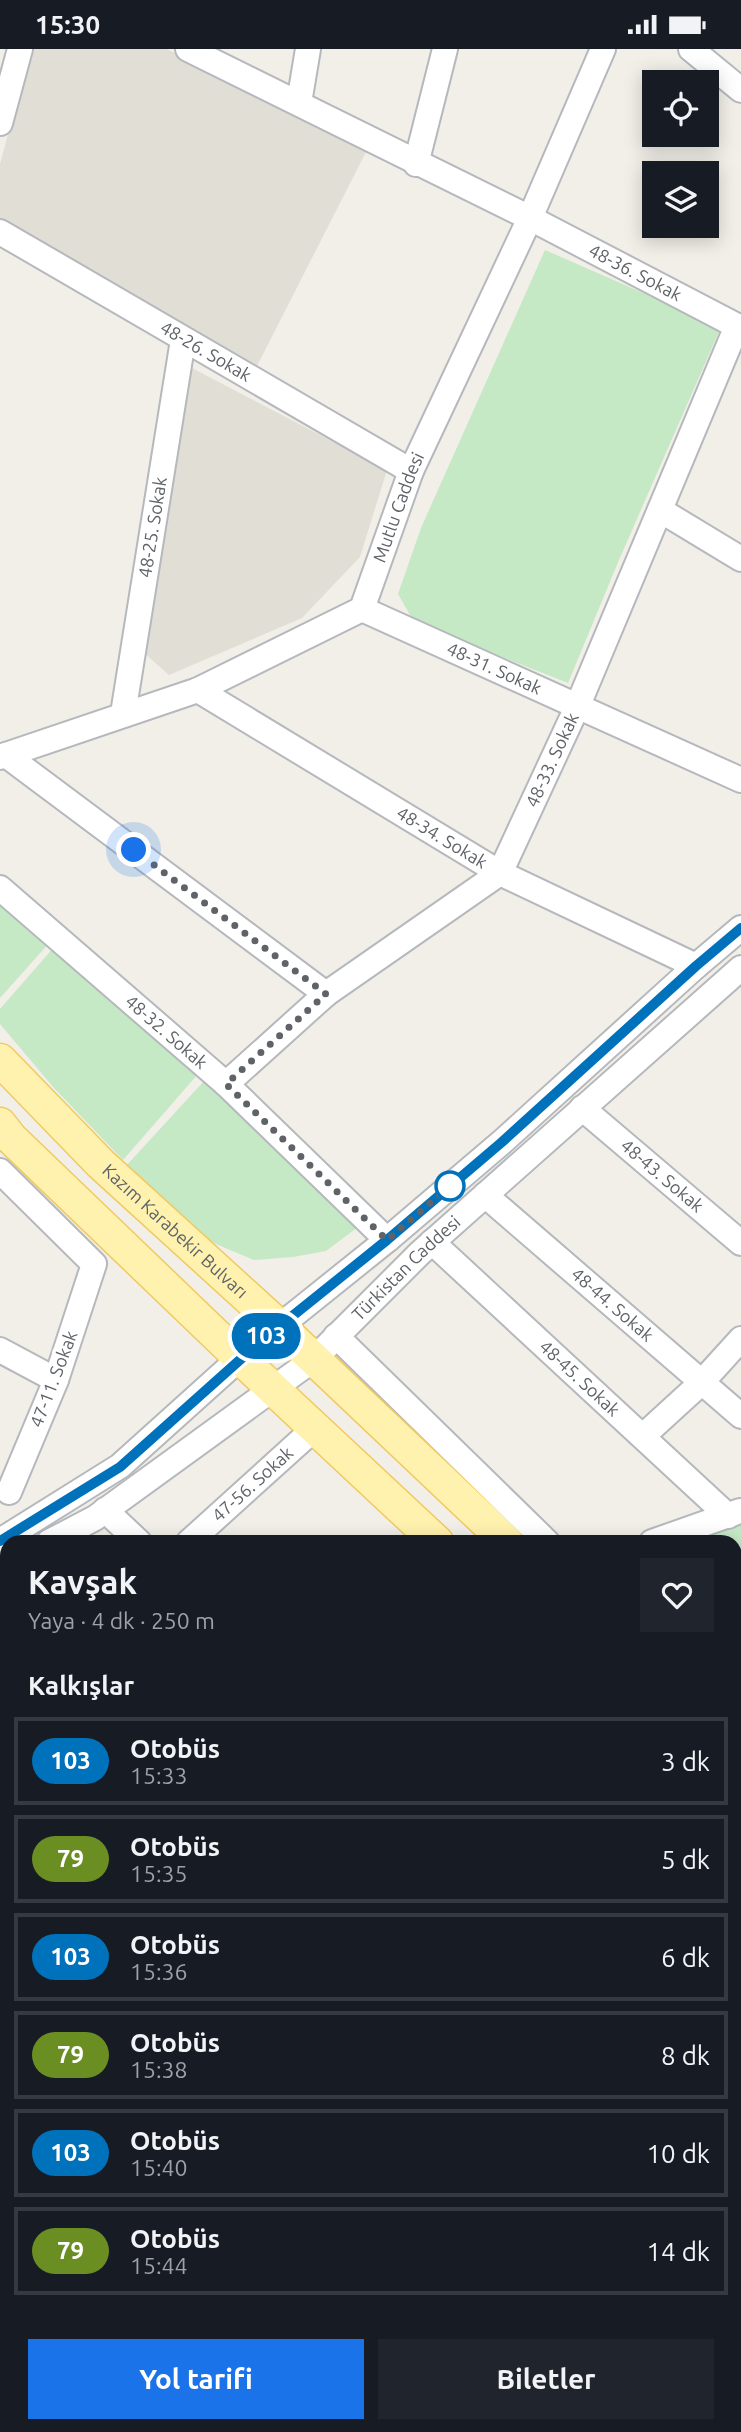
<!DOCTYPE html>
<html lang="tr">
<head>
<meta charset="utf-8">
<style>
	:root { --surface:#171b24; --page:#20242c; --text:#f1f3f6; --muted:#9ea1a6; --line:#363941; --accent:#1a73e8 }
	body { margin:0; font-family:Ubuntu,sans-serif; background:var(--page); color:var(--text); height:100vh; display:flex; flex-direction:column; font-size:26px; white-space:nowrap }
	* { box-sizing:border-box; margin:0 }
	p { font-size:23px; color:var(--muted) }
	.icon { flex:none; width:38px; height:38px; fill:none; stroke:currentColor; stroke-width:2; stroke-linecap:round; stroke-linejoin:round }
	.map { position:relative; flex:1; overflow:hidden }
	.sheet { position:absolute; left:0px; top:1486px; width:742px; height:898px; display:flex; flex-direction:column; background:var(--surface); border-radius:21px 21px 0 0; box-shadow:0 4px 18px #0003 }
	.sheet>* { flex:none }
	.badge { padding:0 14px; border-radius:23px; font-size:24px; line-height:46px }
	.tools { position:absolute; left:642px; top:21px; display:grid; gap:14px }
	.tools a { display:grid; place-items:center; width:77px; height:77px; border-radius:0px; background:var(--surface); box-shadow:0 4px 18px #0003; font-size:35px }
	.you { position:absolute; width:35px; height:35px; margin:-18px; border:5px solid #fff; border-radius:50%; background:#1a73e8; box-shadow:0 0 0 10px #1a73e833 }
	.map>.badge { position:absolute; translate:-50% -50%; box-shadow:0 0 0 4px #fff }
	h2 { padding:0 28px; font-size:26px; line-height:63px }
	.round { display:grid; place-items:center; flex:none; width:74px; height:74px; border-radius:0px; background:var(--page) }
	.summary { display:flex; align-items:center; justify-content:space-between; height:119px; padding:0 28px }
	h1 { font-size:33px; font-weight:700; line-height:52px }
	.button { display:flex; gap:14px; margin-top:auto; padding:14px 28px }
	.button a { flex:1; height:80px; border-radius:0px; background:var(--accent); color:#fff; font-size:28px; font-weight:700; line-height:80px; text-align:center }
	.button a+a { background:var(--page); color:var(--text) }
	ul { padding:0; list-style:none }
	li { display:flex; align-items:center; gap:21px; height:88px; margin:0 14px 10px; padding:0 14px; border:4px solid var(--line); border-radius:0px }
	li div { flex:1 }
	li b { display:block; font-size:26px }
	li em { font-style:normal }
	li .badge { min-width:77px; font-weight:700; text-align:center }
	.status { display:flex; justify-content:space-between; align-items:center; height:49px; padding:0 35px; background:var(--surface); direction:ltr }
	.status svg { height:19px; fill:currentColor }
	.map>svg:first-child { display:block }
	.education { fill:#e1ded6 }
	.green { fill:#c5e8c5 }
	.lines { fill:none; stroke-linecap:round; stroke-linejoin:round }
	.minor-casing { stroke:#b5b8bc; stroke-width:28 }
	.major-casing { stroke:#f2c960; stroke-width:35 }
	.minor { stroke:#fff; stroke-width:24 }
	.major { stroke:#fff2af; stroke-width:32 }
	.line-casing { stroke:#fff; stroke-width:16 }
	.line { stroke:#0072bc; stroke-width:10 }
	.walk { stroke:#5f6368; stroke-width:7; stroke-dasharray:0 12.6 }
	.stop-dot { fill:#fff; stroke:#0072bc; stroke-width:3.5 }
	.labels { text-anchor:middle; stroke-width:7; stroke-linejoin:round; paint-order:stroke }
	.street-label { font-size:18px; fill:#5f6368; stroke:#fff }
</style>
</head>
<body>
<div class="status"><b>15:30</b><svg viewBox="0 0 49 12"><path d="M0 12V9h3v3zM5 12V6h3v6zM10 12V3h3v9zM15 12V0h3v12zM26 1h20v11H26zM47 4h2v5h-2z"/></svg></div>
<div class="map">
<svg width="741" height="2383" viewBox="0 0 741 2383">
	<rect width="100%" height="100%" fill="#f1efe8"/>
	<!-- education -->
	<path class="education" d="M31 0H167L367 101 257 317 0 171V115Z
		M192 319 387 421 360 508 302 569 169 626 143 603 179 352Z
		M611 2376 614 2383H361L358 2377Z"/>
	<!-- green -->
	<path class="green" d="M545 201 721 278 619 511 568 634 414 573 398 545 421 479Z
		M0 851 50 893 0 949Z
		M55 897 198 1025 123 1111 54 1039 0 975V960Z
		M204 1032 358 1178 326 1202 293 1208 254 1211 216 1195 192 1180 126 1117Z
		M741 1464V1660L735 1654V1493H665Z
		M520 2377H603L606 2383H524Z"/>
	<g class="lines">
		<defs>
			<g id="minor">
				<path id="s1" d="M188 0 530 169 741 279"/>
				<path d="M691 0 741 41"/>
				<path d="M299 54 308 0"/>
				<path d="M0 74 20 0"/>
				<path d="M416 115 445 0"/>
				<path id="s2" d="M0 183 411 422"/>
				<path d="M660 461 741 510"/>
				<path id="s3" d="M362 560 741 731"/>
				<path id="s4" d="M198 641 500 824 696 917"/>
				<path id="s5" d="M123 665 183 291"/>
				<path d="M6 706 326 945"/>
				<path id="s6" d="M0 708 198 641 362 560 411 422 530 169 603 0"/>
				<path id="s7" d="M0 839 226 1035 387 1191"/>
				<path id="s8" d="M226 1035 326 945 500 824 578 656 737 277"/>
				<path id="s9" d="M582 1059 741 1194"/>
				<path d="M0 1122 94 1215 56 1331 9 1443"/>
				<path id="s10" d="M485 1146 741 1367"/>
				<path id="s11" d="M432 1193 728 1467"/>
				<path d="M336 1287 547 1493"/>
				<path d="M0 1301 56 1331"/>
				<path d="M643 1387 701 1334 741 1290"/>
				<path d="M105 1461 139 1493"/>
				<path d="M0 1492 120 1417 240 1309 387 1191 502 1093 696 917 741 879"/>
				<path id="s12" d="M49 1493 95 1469 314 1310 420 1204 741 919"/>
				<path id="s13" d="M189 1493 315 1379"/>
				<path d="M652 1493 740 1462"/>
				<path d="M0 1519 7 1515"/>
				<path d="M0 1574 7 1581"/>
				<path d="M0 1666 7 1658"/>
				<path d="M735 1672 741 1678"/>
				<path d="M0 1837 7 1843"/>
				<path d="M0 2010 7 2005"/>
				<path d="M735 2027 741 2033"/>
				<path d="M735 2063 741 2059"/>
				<path d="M0 2068 7 2083"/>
				<path d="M735 2157 741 2168"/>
				<path d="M0 2280 7 2278"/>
				<path d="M146 2376 149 2383"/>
				<path d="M348 2376 351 2383"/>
				<path d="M627 2376 630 2383"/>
			</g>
			<g id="major">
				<path id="s14" d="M0 1011 101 1115 279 1277 507 1493"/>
				<path d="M0 1075 11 1089 240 1309 437 1493"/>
				<path d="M735 1708 741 1714"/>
				<path d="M735 1772 741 1777"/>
			</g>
		</defs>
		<!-- minor casing -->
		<use href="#minor" class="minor-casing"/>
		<!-- major casing -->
		<use href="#major" class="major-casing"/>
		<!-- minor -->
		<use href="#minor" class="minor"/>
		<!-- major -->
		<use href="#major" class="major"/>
	</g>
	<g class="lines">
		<defs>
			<path id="line" d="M0 1492 120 1418 260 1293 387 1191 502 1093 696 917 741 879"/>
		</defs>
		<!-- line casing -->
		<use href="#line" class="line-casing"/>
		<!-- line -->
		<use href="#line" class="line"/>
		<!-- walk -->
		<path class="walk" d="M134 801 326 945 226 1035 387 1191 450 1137"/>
	</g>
	<!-- markers -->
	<circle class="stop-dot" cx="450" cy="1137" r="14"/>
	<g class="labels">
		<!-- street labels -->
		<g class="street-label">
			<text dy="6" stroke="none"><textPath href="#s1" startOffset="500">48-36. Sokak</textPath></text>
			<text dy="6" stroke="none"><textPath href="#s2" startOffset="238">48-26. Sokak</textPath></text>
			<text dy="6" stroke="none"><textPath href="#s6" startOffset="500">Mutlu Caddesi</textPath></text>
			<text dy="6" stroke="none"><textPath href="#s5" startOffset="189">48-25. Sokak</textPath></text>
			<text dy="6" stroke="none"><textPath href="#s3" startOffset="145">48-31. Sokak</textPath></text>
			<text dy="6" stroke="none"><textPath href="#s8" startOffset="471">48-33. Sokak</textPath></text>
			<text dy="6" stroke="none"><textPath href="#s4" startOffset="285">48-34. Sokak</textPath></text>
			<text dy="6" stroke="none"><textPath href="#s7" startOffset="220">48-32. Sokak</textPath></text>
			<text dy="6" stroke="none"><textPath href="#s9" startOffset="105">48-43. Sokak</textPath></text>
			<text dy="6" stroke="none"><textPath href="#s14" startOffset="245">Kazım Karabekir Bulvarı</textPath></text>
			<text dy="6" stroke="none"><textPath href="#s12" startOffset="452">Türkistan Caddesi</textPath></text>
			<text dy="6" stroke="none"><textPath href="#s10" startOffset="168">48-44. Sokak</textPath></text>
			<text dy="6" stroke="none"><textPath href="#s11" startOffset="201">48-45. Sokak</textPath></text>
			<text transform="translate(54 1330) rotate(-69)" y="6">47-11. Sokak</text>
			<text dy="6" stroke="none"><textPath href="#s13" startOffset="86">47-56. Sokak</textPath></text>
		</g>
	</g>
</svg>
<div class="tools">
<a><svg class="icon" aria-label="locate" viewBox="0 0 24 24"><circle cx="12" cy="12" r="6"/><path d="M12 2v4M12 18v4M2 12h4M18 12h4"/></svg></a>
<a><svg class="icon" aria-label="layers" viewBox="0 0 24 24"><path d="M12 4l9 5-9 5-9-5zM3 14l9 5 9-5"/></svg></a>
</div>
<div class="you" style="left:134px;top:801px"></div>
<b class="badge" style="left:266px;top:1287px;background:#0072bc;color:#fff">103</b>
<section class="sheet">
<div class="summary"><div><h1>Kavşak</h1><p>Yaya · 4 dk · 250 m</p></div><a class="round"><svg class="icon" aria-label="heart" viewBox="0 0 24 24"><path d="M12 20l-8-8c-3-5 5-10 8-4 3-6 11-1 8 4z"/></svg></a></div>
<h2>Kalkışlar</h2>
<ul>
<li><span class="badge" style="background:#0072bc;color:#fff">103</span><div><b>Otobüs</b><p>15:33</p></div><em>3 dk</em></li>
<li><span class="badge" style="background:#6b8e23;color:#fff">79</span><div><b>Otobüs</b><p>15:35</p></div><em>5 dk</em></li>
<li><span class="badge" style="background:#0072bc;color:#fff">103</span><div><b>Otobüs</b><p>15:36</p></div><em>6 dk</em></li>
<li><span class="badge" style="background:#6b8e23;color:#fff">79</span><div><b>Otobüs</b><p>15:38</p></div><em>8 dk</em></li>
<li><span class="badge" style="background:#0072bc;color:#fff">103</span><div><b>Otobüs</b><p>15:40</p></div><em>10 dk</em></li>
<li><span class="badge" style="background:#6b8e23;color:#fff">79</span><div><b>Otobüs</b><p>15:44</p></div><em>14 dk</em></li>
</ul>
<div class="button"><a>Yol tarifi</a><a>Biletler</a></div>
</section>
</div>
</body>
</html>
